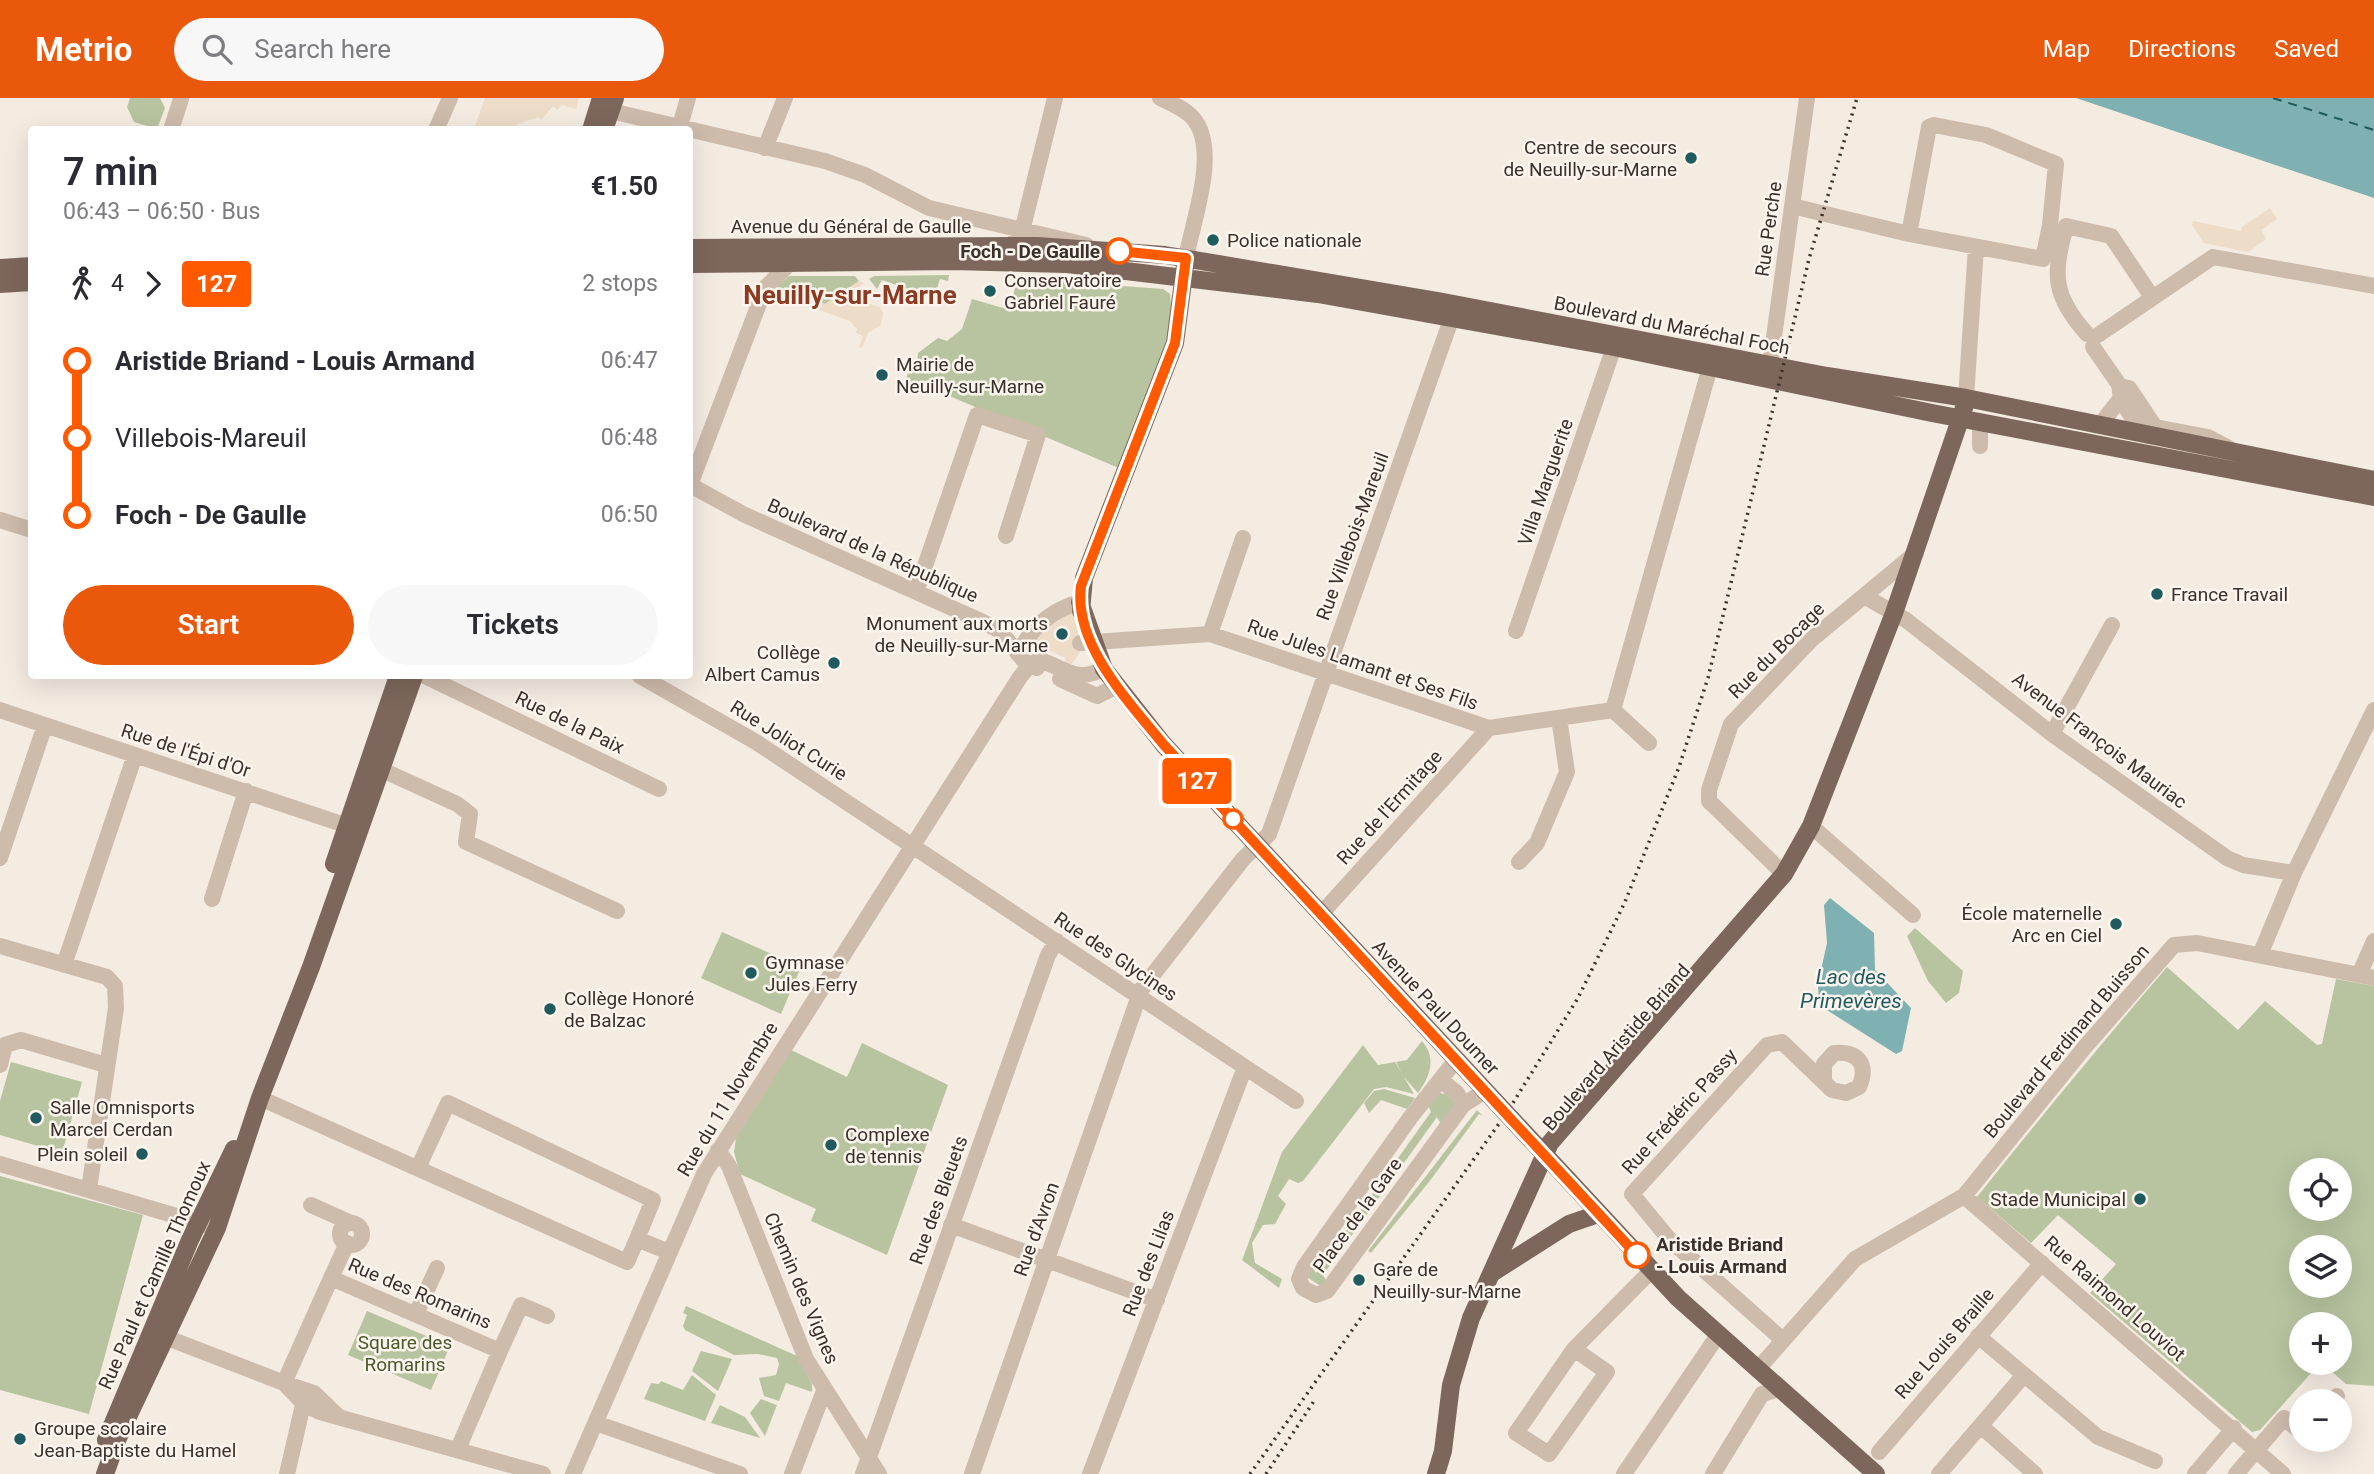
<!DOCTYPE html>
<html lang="en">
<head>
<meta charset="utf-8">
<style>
	:root { --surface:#fff; --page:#f7f7f7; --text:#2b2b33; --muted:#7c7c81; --accent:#ea580c }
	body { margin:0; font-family:Roboto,sans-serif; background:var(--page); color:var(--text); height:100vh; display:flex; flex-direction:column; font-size:26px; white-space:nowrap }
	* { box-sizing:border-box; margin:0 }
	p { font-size:23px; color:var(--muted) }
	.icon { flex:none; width:38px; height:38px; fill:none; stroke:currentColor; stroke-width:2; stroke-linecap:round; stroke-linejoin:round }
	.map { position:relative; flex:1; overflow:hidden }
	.sheet { position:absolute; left:28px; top:28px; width:665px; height:553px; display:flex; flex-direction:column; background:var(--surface); border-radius:7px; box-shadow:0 7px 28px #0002 }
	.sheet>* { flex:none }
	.badge { padding:0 14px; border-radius:5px; font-size:24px; line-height:46px }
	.fabs { position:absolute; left:2289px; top:1060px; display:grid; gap:14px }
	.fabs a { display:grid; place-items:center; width:63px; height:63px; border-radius:50%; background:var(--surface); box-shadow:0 7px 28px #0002; font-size:35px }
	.map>.badge { position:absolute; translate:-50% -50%; box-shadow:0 0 0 4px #fff }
	.legs { display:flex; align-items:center; gap:10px; height:77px; padding:0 35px; font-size:23px }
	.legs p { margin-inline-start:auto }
	.summary { display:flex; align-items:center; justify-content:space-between; height:119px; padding:0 35px }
	h1 { font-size:38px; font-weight:600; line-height:52px }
	.button { display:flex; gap:14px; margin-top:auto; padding:14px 35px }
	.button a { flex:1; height:80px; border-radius:42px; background:var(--accent); color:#fff; font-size:28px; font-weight:600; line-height:80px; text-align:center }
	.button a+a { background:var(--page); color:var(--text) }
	ul { padding:0 35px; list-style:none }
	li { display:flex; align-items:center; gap:24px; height:77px; font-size:26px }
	li i { display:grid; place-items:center; width:10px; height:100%; margin:0 9px; background:currentColor }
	li i::after { content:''; width:18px; height:18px; margin:-9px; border:5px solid; border-radius:50%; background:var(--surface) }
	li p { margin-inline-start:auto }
	li:first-child i { background:linear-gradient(#0000 50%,currentColor 0) }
	li:last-child i { background:linear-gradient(currentColor 50%,#0000 0) }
	header { display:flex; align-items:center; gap:42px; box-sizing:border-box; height:98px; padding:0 35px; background:var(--accent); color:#fff }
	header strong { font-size:33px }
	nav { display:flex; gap:38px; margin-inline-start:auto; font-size:24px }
	.search { width:490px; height:63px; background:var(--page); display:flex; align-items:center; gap:18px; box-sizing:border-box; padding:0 24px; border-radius:38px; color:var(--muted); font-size:26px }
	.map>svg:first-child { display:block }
	.green { fill:#b8c4a0; fill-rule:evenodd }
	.plaza { fill:#ecdcc8 }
	.water { fill:#7fb0b2 }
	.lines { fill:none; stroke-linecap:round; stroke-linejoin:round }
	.ferry { stroke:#1f5a5e; stroke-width:2; stroke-dasharray:9 7; stroke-linecap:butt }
	.minor { stroke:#cdbbac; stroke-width:16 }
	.major { stroke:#7d675c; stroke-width:18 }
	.rail { stroke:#3b302b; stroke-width:3.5; stroke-dasharray:2 5; stroke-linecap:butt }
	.line-1-casing { stroke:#fff; stroke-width:16 }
	.line-1 { stroke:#ff5a00; stroke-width:10 }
	.poi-dot { fill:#1f5a5e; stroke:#fbf5ee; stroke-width:2.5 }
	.stop-1-dot { fill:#fff; stroke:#ff5a00; stroke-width:3.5 }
	.labels { text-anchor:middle; stroke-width:5; stroke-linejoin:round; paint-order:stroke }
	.poi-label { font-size:19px; fill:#3b302b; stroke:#fbf5ee; text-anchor:start }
	.street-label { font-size:19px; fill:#3b302b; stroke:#fbf5ee }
	.stop-label { font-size:19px; font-weight:bold; fill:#3b302b; stroke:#fbf5ee; text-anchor:end }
	.park-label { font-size:19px; fill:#4a5a2e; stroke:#fbf5ee }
	.water-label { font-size:21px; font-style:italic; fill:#1f5a5e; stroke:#fbf5ee }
	.district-label { font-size:26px; font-weight:bold; fill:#8c3b22; stroke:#fbf5ee }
</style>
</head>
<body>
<header>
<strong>Metrio</strong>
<div class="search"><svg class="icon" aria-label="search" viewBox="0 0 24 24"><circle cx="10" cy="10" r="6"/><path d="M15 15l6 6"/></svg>Search here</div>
<nav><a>Map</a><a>Directions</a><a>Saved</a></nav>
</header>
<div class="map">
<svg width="2374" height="1376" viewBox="0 0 2374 1376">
	<rect width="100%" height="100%" fill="#f4ebe1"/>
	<!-- green -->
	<path class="green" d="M130 0H160L165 10 157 31 134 24 127 9Z
		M949 177 948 183 940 181 934 200 882 182 877 191 869 181 874 178Z
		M789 178H855L859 183 825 206 777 189Z
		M1041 182 1163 191 1170 196 1173 231 1121 371 919 285 915 292 903 287 909 273 917 267 918 255 938 240 947 243 962 231 972 201 1010 212 1016 185Z
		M1915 830 1963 873 1959 895 1946 905 1928 883 1907 838Z
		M722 834 801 869 781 916 701 880Z
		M2167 869 2238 932 2265 903 2317 947 2322 946 2336 881 2374 888V1288L2346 1286 2322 1265H2340V1227H2301V1265H2320L2260 1332 2252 1334 2090 1195 2116 1166 2058 1117 2031 1145 1977 1099C2039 1021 2102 945 2167 869ZM2301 1073H2340V1111H2301ZM2301 1150H2340V1188H2301Z
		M1422 943C1437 961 1430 978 1418 995L1403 978 1396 964 1407 962Z
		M862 945 948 987 887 1157 811 1123 816 1111 740 1076 734 1054 736 1040 791 952 847 979Z
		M1363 947 1378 967 1395 964 1414 996 1386 989 1374 991 1303 1083 1298 1085 1289 1081 1278 1098 1286 1106 1275 1126 1263 1127 1252 1145 1255 1165 1282 1181 1279 1190 1242 1162 1244 1157 1282 1054Z
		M11 964 82 984 62 1055 0 1037V1003Z
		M1384 991 1415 1000 1407 1011 1381 1002 1369 1015 1364 1005 1374 993Z
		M1439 995 1446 996 1454 1003V1008L1442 1028 1437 1019 1323 1177 1328 1186 1322 1189 1307 1179 1310 1166 1316 1175 1431 1014 1426 1003Z
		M1477 1012 1483 1018 1479 1016 1429 1084 1371 1155 1368 1153Z
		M0 1078 143 1117 89 1316 0 1292Z
		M686 1208 797 1258 812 1286V1294L786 1285 779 1303 764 1298 759 1280 776 1277 779 1266 777 1260 758 1256 734 1257 685 1232 683 1228 687 1217 683 1215Z
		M367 1213 450 1248 431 1292 348 1257Z
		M701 1253 732 1261 718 1293 692 1273Z
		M692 1277 716 1297 705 1323 644 1301 651 1285 659 1286 661 1283 683 1292Z
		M761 1301 777 1307 765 1338 750 1315Z
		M720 1307 745 1319 760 1340 711 1325Z"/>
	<!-- plaza -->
	<path class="plaza" d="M485 0H579L576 11 562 7 557 12 553 8 541 22 539 19 517 26V29L474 31Z
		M2270 110 2277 121 2261 132 2266 141 2248 154 2204 145 2192 127 2193 123 2241 133 2242 129Z
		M859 183 864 185 854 193 862 204 880 209 883 215 881 227 868 235 862 250 859 249 863 238 856 235 857 231 850 223 775 196 777 189 825 206Z
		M1061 514H1074L1080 545V554L1069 570 1063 568 1066 560 1039 548 1033 540Z"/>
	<!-- water -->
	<path class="water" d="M2076 0H2374V100Z
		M1830 800 1874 835 1875 872 1911 910 1902 953 1896 956 1819 907 1818 886 1827 845 1824 807Z"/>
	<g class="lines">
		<!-- ferry -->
		<path class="ferry" d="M2273 0 2374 32"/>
		<!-- minor -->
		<path class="minor" d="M1160 0C1171 5 1185 11 1193 20 1220 52 1193 122 1186 160
			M598 10 825 63 865 77 929 110 1086 147
			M680 28 688 0
			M171 32 181 1
			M436 32 450 0
			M765 50 785 0
			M1792 108 1909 136 2043 161 2050 127 2056 66 1986 37 1934 27 1929 29 1909 136
			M1016 140 1024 125 1055 0
			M2087 236C2052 197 2053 176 2066 128L2111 138 2152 199
			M2098 237 2213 159 2374 188
			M2093 249 2120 288 2129 290 2155 329
			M1770 268 1807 0
			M2120 288C2117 304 2138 328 2150 338L2151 336
			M1966 300 1976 149
			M2100 327 2121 300
			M2155 329 2208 339 2229 350
			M1980 348V324
			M690 387 745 417 983 524 1000 533 1025 564 1037 570
			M690 387 765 190 791 164
			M0 422 32 432
			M916 494 977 317 1038 337 1006 438
			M1864 498 1916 455
			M1516 533 1614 249
			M1210 536 1243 440
			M1080 545 1210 536 1489 630 1613 612 1710 269
			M1018 556C1031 529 1052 512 1080 504
			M425 578 659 691
			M640 578 756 644 1296 1003
			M1060 581 1097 598 1115 589
			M0 612 357 731
			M1613 612 1649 645
			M2052 636 2112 527
			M380 671 457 706 470 716 466 744 617 813
			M1811 728 1913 817
			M0 760 45 627
			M1519 764 1537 745 1567 674 1559 620
			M1784 776 1709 703V692L1731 626 1812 541 1864 498 1906 522 2052 636 2227 760 2243 767 2294 775
			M212 801 246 693
			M1321 816 1489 630
			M0 848 107 879 115 888 116 910 89 1091
			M2260 857 2294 775 2374 612
			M64 867 135 657
			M2359 877 2374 843
			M1456 962 1410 1020 1304 1169 1299 1181 1303 1190 1316 1197 1327 1193 1463 1007 1485 993
			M0 967 5 947 21 942 106 967
			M1442 983 1457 995 1463 1007
			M260 1000 627 1164 637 1141 669 1154
			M718 1052 729 1068 806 1261 879 1376
			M0 1066 217 1130
			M418 1070 448 1005 653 1102 637 1141
			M1964 1098 2283 1376
			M311 1107 351 1125
			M340 1136a11 11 0 1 1 22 0a11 11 0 1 1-22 0Z
			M951 1127 1157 1202
			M331 1180 347 1145
			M416 1216 437 1170
			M1978 1238 2098 1339 2155 1363
			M165 1239 284 1285 331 1180 500 1253 458 1351
			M1783 1242 1669 1141 1632 1096 1767 947 1782 944 1832 992 1846 995 1859 989C1869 966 1858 953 1834 955L1824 966V981
			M1574 1251 1607 1274 1549 1356 1516 1335 1574 1251 1651 1173
			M500 1253 521 1207 547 1218
			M1757 1272 1855 1161 1964 1098 2084 950 2174 847 2197 845 2374 880
			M2332 1304 2337 1298
			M339 1319 314 1295 284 1285 304 1306 320 1314 543 1376
			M596 1325 740 1376
			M1981 1328 2035 1376
			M1879 1354 2042 1165
			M287 1376 305 1298
			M573 1376 704 1076 1020 579 1030 567 1039 562C1068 571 1073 585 1104 571
			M792 1376 824 1293
			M863 1376 1048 857 1057 843
			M972 1376 1141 892 1243 761 1269 736 1452 219
			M1090 1376 1245 969
			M1624 1376 1718 1237
			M1713 1376 1762 1296 1779 1291
			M1939 1376 2024 1277
			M2195 1376 2234 1330
			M2236 1376 2284 1320 2301 1334"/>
		<!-- major -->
		<path class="major" d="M591 32 601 0
			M604 32 615 0
			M690 150 1037 148 1165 157 1438 203 1827 278 1966 300 2374 382
			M690 166 954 163 1067 166 1318 196 1614 249 1932 315 2374 399
			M0 170 32 168
			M0 186 32 184
			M1080 504 1104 571 1164 647 1678 1200 1876 1376
			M1081 513 1084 480 1175 245 1185 168
			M334 766 398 578
			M1492 1175 1569 1126 1598 1116
			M106 1342 190 1142 234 1051
			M105 1376 118 1340 217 1130 260 1000 311 869 414 578
			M1436 1376 1443 1353 1451 1287 1471 1220 1550 1045 1784 776 1811 728 1894 515 1964 310"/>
		<!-- rail -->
		<path class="rail" d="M1250 1376 1508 1013 1578 900 1625 804 1679 669 1708 580 1809 161 1857 0
			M1266 1376 1316 1300"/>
	</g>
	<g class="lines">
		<defs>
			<path id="line-1" d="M1119 153 1186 160 1175 245 1081 488C1073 547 1131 606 1164 647L1637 1157"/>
		</defs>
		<!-- line-1 casing -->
		<use href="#line-1" class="line-1-casing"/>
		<!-- line-1 -->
		<use href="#line-1" class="line-1"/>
	</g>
	<!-- markers -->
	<g class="poi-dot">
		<circle cx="1691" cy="60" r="7"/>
		<circle cx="1213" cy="142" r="7"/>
		<circle cx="990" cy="193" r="7"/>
		<circle cx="882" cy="277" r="7"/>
		<circle cx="2157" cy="496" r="7"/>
		<circle cx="1062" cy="536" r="7"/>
		<circle cx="834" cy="565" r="7"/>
		<circle cx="2116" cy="826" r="7"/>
		<circle cx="751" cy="875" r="7"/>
		<circle cx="550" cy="911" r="7"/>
		<circle cx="36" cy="1020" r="7"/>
		<circle cx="831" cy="1047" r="7"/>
		<circle cx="142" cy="1056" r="7"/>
		<circle cx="2140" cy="1101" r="7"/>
		<circle cx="1359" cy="1182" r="7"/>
		<circle cx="20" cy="1341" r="7"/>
	</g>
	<g class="stop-1-dot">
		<circle cx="1119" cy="153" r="12"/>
		<circle cx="1233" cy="721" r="9"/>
		<circle cx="1637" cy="1157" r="12"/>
	</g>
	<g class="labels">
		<!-- poi labels -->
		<g class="poi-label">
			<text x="1677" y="56" text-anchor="end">Centre de secours<tspan x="1677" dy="22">de Neuilly-sur-Marne</tspan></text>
			<text x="1227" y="149">Police nationale</text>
			<text x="1004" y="189">Conservatoire<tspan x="1004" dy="22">Gabriel Fauré</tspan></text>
			<text x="896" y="273">Mairie de<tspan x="896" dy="22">Neuilly-sur-Marne</tspan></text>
			<text x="2171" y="503">France Travail</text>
			<text x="1048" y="532" text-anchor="end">Monument aux morts<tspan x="1048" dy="22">de Neuilly-sur-Marne</tspan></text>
			<text x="820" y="561" text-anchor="end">Collège<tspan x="820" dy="22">Albert Camus</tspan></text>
			<text x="2102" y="822" text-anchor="end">École maternelle<tspan x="2102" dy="22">Arc en Ciel</tspan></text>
			<text x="765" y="871">Gymnase<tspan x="765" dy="22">Jules Ferry</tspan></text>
			<text x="564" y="907">Collège Honoré<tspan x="564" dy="22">de Balzac</tspan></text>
			<text x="50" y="1016">Salle Omnisports<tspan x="50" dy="22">Marcel Cerdan</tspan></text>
			<text x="845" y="1043">Complexe<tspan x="845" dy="22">de tennis</tspan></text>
			<text x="128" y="1063" text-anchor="end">Plein soleil</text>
			<text x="2126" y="1108" text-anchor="end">Stade Municipal</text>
			<text x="1373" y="1178">Gare de<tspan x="1373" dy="22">Neuilly-sur-Marne</tspan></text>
			<text x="34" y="1337">Groupe scolaire<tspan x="34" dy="22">Jean-Baptiste du Hamel</tspan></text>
		</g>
		<!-- street labels -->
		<g class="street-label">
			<text x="851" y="135">Avenue du Général de Gaulle</text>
			<text transform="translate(1768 131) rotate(-82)" y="7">Rue Perche</text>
			<text transform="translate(1672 227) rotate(11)" y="7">Boulevard du Maréchal Foch</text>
			<text transform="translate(1545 384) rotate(-71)" y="7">Villa Marguerite</text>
			<text transform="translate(1352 438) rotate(-70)" y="7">Rue Villebois-Mareuil</text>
			<text transform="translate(873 452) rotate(24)" y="7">Boulevard de la République</text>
			<text transform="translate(1776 552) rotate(-45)" y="7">Rue du Bocage</text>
			<text transform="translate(1363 566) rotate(19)" y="7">Rue Jules Lamant et Ses Fils</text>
			<text transform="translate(570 624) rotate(26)" y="7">Rue de la Paix</text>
			<text transform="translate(789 642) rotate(32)" y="7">Rue Joliot Curie</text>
			<text transform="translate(2100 642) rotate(37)" y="7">Avenue François Mauriac</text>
			<text transform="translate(186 652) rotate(18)" y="7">Rue de l'Épi d'Or</text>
			<text transform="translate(1389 709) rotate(-48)" y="7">Rue de l'Ermitage</text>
			<text transform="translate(1116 858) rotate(34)" y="7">Rue des Glycines</text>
			<text transform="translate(1436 909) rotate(47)" y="7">Avenue Paul Doumer</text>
			<text transform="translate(2066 943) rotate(-50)" y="7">Boulevard Ferdinand Buisson</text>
			<text transform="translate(1616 949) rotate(-49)" y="7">Boulevard Aristide Briand</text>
			<text transform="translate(727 1001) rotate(-59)" y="7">Rue du 11 Novembre</text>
			<text transform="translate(1679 1013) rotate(-48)" y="7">Rue Frédéric Passy</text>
			<text transform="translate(938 1102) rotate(-70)" y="7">Rue des Bleuets</text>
			<text transform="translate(1357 1117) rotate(-54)" y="7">Place de la Gare</text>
			<text transform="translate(1036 1131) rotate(-70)" y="7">Rue d'Avron</text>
			<text transform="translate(1148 1165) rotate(-69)" y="7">Rue des Lilas</text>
			<text transform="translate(154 1177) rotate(-66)" y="7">Rue Paul et Camille Thomoux</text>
			<text transform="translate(802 1190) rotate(67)" y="7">Chemin des Vignes</text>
			<text transform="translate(420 1195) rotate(23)" y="7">Rue des Romarins</text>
			<text transform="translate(2115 1200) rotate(41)" y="7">Rue Raimond Louviot</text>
			<text transform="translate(1944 1245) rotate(-49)" y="7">Rue Louis Braille</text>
		</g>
		<!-- stop labels -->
		<g class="stop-label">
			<text x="1100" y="160">Foch - De Gaulle</text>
			<text x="1656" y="1153" text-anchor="start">Aristide Briand<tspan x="1656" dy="22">- Louis Armand</tspan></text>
		</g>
		<!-- park labels -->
		<g class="park-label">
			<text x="405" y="1251">Square des<tspan x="405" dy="22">Romarins</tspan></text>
		</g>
		<!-- water labels -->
		<g class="water-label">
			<text x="1851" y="886">Lac des<tspan x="1851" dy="24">Primevères</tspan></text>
		</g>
		<!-- district labels -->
		<g class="district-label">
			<text x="850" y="206">Neuilly-sur-Marne</text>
		</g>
	</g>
</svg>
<div class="fabs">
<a><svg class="icon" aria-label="locate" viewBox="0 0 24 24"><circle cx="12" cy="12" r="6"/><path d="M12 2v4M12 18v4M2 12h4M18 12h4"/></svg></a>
<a><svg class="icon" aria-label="layers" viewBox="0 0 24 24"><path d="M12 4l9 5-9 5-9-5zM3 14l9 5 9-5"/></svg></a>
<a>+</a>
<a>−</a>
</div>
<b class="badge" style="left:1197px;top:683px;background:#ff5a00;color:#fff">127</b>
<section class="sheet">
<div class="summary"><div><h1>7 min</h1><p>06:43 – 06:50 · Bus</p></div><b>€1.50</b></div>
<div class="legs"><svg class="icon" aria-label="walk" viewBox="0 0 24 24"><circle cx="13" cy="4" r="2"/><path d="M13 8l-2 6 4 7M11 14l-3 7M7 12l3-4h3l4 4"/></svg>4<svg class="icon" aria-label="forward" viewBox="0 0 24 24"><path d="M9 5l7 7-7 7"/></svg><b class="badge" style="background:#ff5a00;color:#fff">127</b><p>2 stops</p></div>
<ul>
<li><i style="color:#ff5a00"></i><b>Aristide Briand - Louis Armand</b><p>06:47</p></li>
<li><i style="color:#ff5a00"></i><span>Villebois-Mareuil</span><p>06:48</p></li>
<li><i style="color:#ff5a00"></i><b>Foch - De Gaulle</b><p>06:50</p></li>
</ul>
<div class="button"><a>Start</a><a>Tickets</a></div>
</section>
</div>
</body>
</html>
